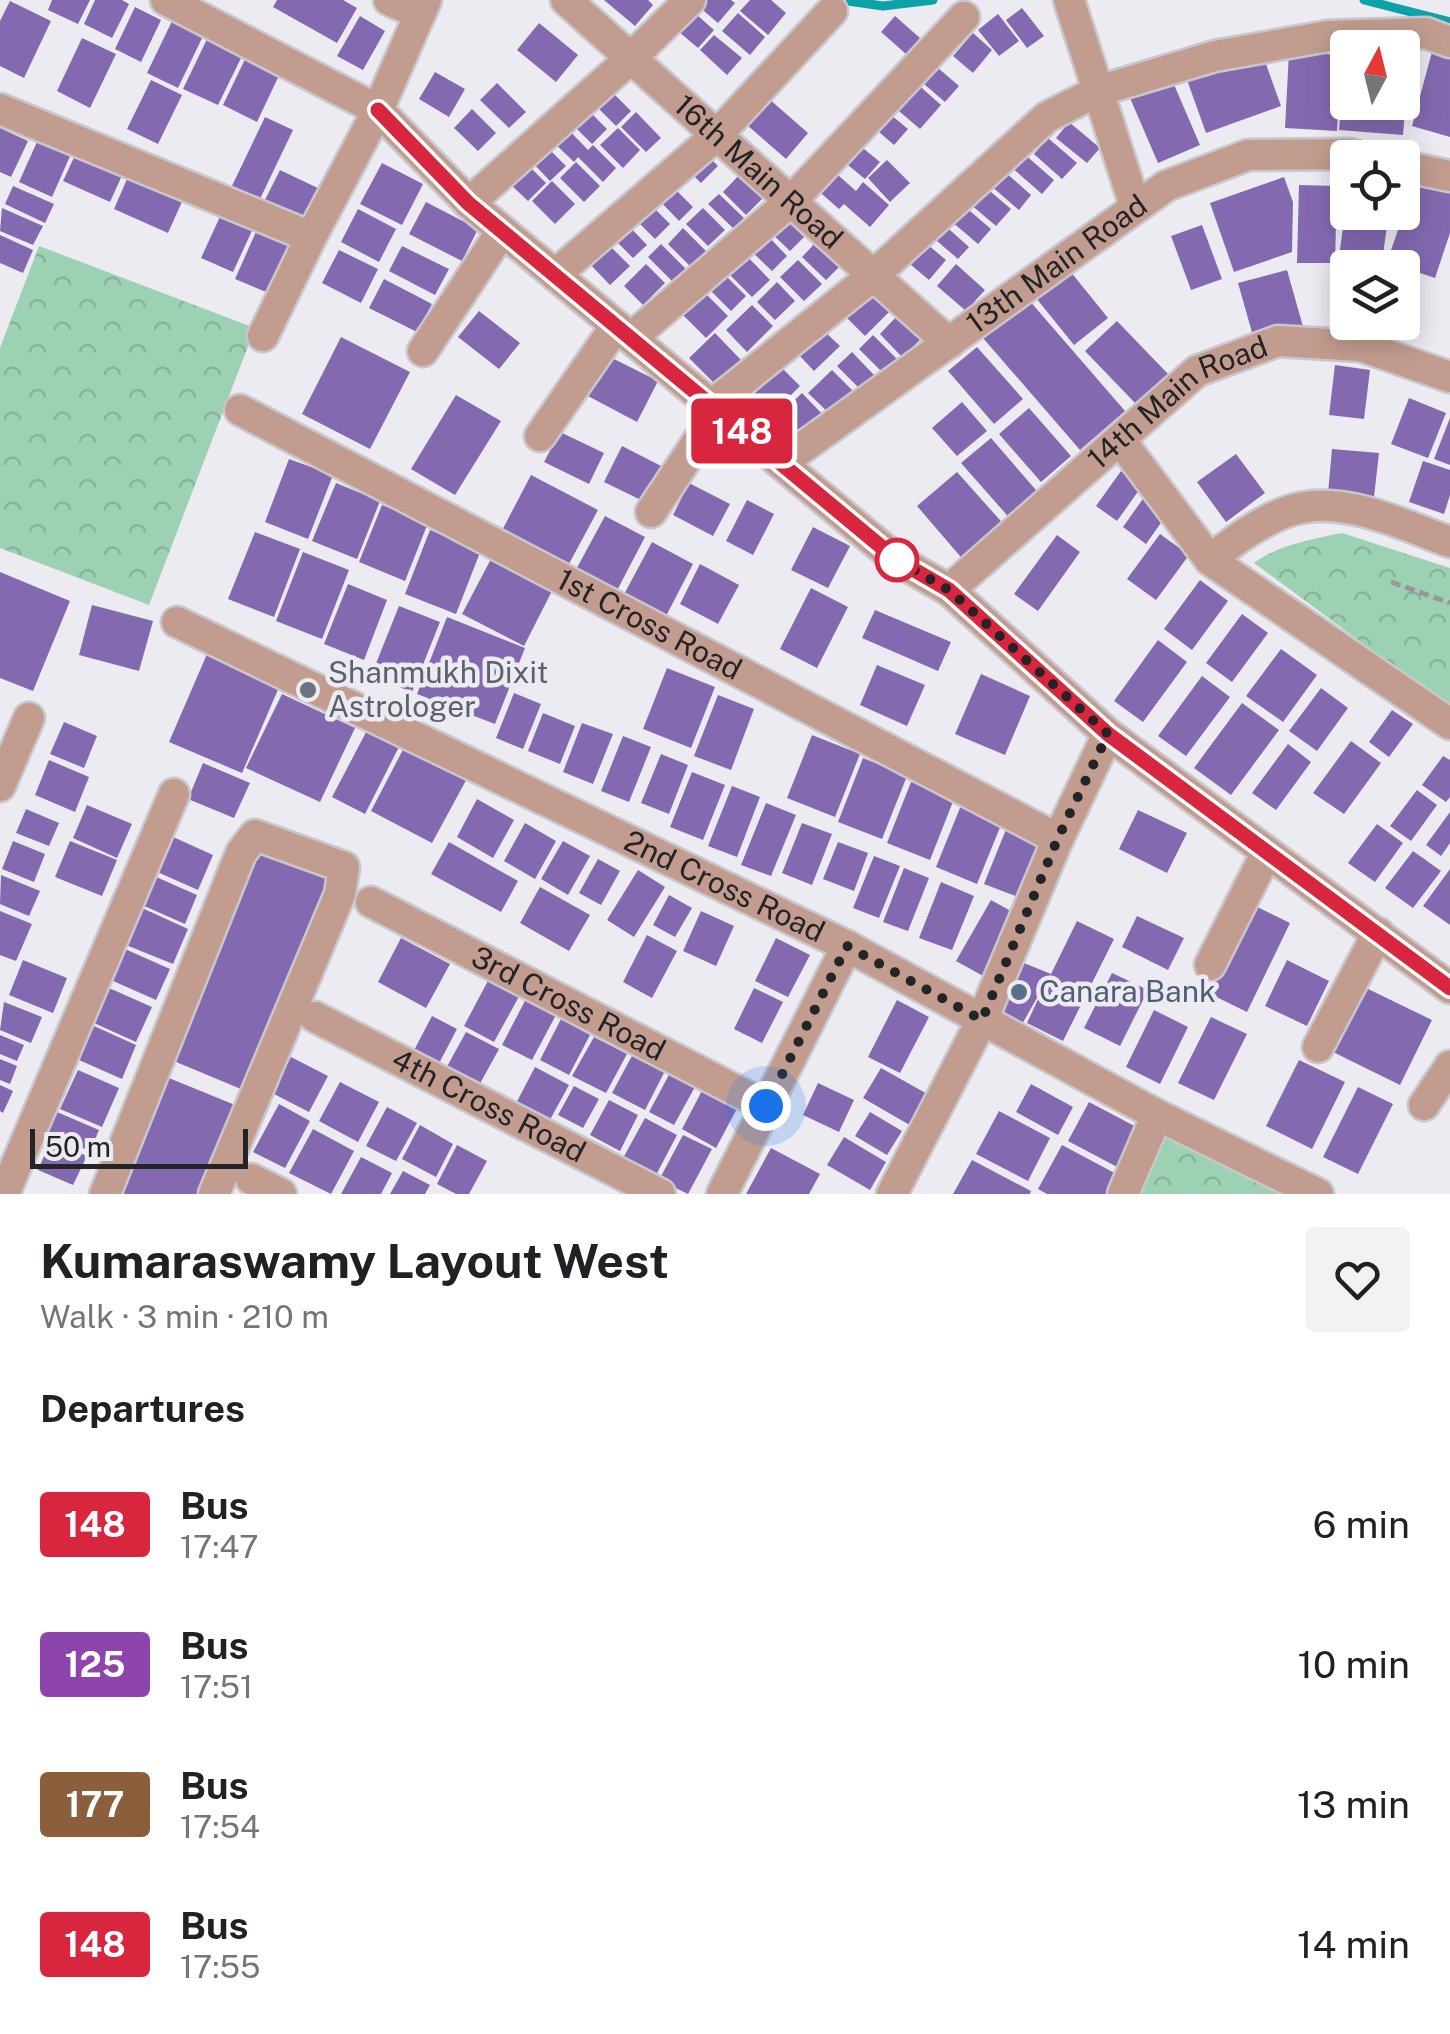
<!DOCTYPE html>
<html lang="en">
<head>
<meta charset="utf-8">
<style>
	:root { --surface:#fff; --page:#f2f2f2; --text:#202124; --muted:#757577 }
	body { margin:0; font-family:"Public Sans",sans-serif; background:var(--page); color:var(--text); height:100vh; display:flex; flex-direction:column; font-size:38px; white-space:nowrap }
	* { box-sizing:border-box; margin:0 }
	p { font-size:32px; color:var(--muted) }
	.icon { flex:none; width:55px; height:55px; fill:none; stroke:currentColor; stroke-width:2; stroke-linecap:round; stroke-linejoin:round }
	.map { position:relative; height:1194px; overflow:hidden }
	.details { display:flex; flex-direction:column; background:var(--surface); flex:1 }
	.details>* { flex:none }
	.badge { padding:0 20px; border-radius:8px; font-size:35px; line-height:65px }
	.needle { width:65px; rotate:7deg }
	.fabs { position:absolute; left:1330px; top:30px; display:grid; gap:20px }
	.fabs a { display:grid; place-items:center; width:90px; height:90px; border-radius:10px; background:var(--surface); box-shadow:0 5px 25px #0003; font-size:50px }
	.scale { position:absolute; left:30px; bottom:25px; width:218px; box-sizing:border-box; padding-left:10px; border:5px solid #242325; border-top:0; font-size:28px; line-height:35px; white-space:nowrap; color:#242325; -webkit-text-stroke:8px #edebf2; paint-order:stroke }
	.you { position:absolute; width:50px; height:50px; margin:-25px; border:8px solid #fff; border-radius:50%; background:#1a73e8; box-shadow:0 0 0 15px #1a73e833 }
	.map>.badge { position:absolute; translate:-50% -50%; box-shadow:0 0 0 5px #fff }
	h2 { padding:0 40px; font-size:38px; line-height:90px }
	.round { display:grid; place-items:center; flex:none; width:105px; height:105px; border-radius:10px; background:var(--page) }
	.overview { display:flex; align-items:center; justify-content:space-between; height:170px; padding:0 40px }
	h1 { font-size:48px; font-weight:700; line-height:75px }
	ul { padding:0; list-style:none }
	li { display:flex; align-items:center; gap:30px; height:140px; padding:0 40px }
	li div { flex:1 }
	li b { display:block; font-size:38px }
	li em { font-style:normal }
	li .badge { min-width:110px; font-weight:700; text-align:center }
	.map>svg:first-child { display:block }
	.park { fill:url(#park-crowns) }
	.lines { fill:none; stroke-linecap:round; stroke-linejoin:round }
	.stream { stroke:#0da1a8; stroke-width:9 }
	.building { fill:#836ab0 }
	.minor-casing { stroke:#c9c7cd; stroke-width:35 }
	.path { stroke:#98979c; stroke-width:5; stroke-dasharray:10 5; stroke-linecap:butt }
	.minor { stroke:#c29d8f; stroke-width:30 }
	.line-casing { stroke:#fff; stroke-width:22 }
	.line { stroke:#d7263d; stroke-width:15 }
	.walk { stroke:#242325; stroke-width:10; stroke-dasharray:0 18 }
	.stop-dot { fill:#fff; stroke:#d7263d; stroke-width:5 }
	.worship-dot { fill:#6b7280; stroke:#edebf2; stroke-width:4 }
	.service-dot { fill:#5c6f8a; stroke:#edebf2; stroke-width:4 }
	.labels { text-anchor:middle; stroke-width:9; stroke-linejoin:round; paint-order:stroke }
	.street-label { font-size:30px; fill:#242325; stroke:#edebf2 }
	.worship-label { font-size:30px; fill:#5b616d; stroke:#edebf2; text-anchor:start }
	.service-label { font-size:30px; fill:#4e5e75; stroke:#edebf2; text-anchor:start }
</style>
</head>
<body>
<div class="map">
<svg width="1450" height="1194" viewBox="0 0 1450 1194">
	<defs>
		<pattern id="park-crowns" width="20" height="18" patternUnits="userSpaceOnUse" patternTransform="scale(2.5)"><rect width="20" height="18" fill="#9dd1b4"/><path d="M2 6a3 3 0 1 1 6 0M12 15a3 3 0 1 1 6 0" fill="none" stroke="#87b39b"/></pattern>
	</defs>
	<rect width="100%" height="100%" fill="#edebf2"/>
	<!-- park -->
	<path class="park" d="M39 246 255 328 149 605 0 548V348Z
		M1342 533 1450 568V708L1254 563C1278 545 1312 539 1342 533Z
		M1163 1128 1298 1194H1135Z"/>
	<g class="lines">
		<!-- stream -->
		<path class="stream" d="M841 0 883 6 933 0
			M1364 0 1450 22"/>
	</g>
	<!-- building -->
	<path class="building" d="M52 0H90L78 24 48 10Z
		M95 0H122L129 4 112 38 84 24Z
		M277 0H343L357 8 337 43 273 7Z
		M604 0H648L653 5 635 26Z
		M691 0H731L735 3 718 23Z
		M750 0H771L786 13 768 35 740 11Z
		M10 1 51 21 24 78 0 66V21Z
		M135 7 161 20 141 62 115 49Z
		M688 7 714 30 698 48 672 26Z
		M1022 8 1044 36 1027 48 1006 20Z
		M738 13 765 37 750 55 722 31Z
		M998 14 1019 41 999 56 978 30Z
		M360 16 385 31 363 70 337 56Z
		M895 16 920 38 906 54 881 32Z
		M173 19 204 34 178 88 147 73Z
		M539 23 578 55 556 82 517 50Z
		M973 33 992 50 973 73 953 56Z
		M209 35 244 52 218 105 183 89Z
		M714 35 742 58 727 75 700 50Z
		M82 38 116 54 90 108 57 91Z
		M1433 48 1450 53V137L1412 126Z
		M1261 50 1281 106 1206 133 1186 77Z
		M1289 52 1341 55 1337 131 1285 128Z
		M248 53 282 69 257 122 223 105Z
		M1402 58 1409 59 1403 135 1339 130 1345 60H1348V102H1402Z
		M938 68 959 86 945 102 924 84Z
		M435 72 465 89 449 117 419 99Z
		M1169 73 1200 145 1158 163 1127 91Z
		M151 80 182 95 158 144 127 129Z
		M914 81 941 105 920 129 893 106Z
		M497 83 526 112 509 128 480 100Z
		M607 87 631 111 616 126 592 102Z
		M761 92 808 133 786 159 739 118Z
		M586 108 607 129 592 144 571 123Z
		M472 109 496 133 478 151 454 128Z
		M885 110 908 129 894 145 871 125Z
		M636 112 661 138 646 152 621 127Z
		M265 117 293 130 259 201 231 188Z
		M1069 122 1100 148 1087 163 1056 138Z
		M563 124 588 150 593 145 616 168 603 182 578 157 574 162 549 138Z
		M0 128 28 141 11 177 0 172Z
		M618 128 640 150 623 168 600 145Z
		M41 133 74 147 52 197 19 182Z
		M1048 138 1077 163 1062 179 1034 154Z
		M858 144 880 162 865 179 843 161Z
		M545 145 566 166 550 181 530 160Z
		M77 151 124 171 110 202 63 181Z
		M705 153 718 166 701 183 688 170Z
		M1023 153 1054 180 1042 194 1011 167Z
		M887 160 910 183 890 202 868 178Z
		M576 162 600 186 584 202 560 178Z
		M382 163 423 184 402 225 360 204Z
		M527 164 546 183 528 201 508 182Z
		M830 168 856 191 863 182 889 205 870 227 844 204 839 209 814 187Z
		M131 170 185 195 168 233 114 209Z
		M280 170 322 190 305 227 262 206Z
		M1003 170 1031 195 1019 210 990 185Z
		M741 173 764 197 746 215 723 192Z
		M1284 177 1293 202 1292 252 1234 272 1210 203Z
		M1416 177 1450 188V233L1435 278 1387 262Z
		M552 181 575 204 555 224 532 201Z
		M1299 185 1337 186 1335 263H1297Z
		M13 186 54 204 45 223 5 204Z
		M672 186 693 207 679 221 658 199Z
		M984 186 1011 209 996 226 969 203Z
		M719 194 744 218 733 228 708 204Z
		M426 202 478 229 462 261 409 234Z
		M649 203 670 224 655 239 634 218Z
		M964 206 991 229 978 244 951 221Z
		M2 208 43 226 33 245 0 231Z
		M224 208 256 222 233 272 201 258Z
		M703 208 725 230 708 246 686 224Z
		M358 209 396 229 379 262 341 242Z
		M1345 212H1389L1382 262 1339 257Z
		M782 216 804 237 790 251 768 230Z
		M624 221 647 245 633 258 610 235Z
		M941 222 969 247 958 259 930 235Z
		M259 225 294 241 271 294 235 279Z
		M1202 225 1222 279 1191 290 1171 236Z
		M683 228 706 251 690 266 668 244Z
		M766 234 787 256 772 271 750 250Z
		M0 235 33 250 23 273 0 263Z
		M921 239 946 260 929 280 904 259Z
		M817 241 841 265 826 280 802 257Z
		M606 242 630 266 610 285 587 261Z
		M661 244 686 269 673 282 648 257Z
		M402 246 449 269 435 295 389 271Z
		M339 250 378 269 361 303 322 283Z
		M743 252 770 280 752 297 725 270Z
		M798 260 822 284 804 301 780 277Z
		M646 264 665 283 643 305 624 286Z
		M956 264 985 290 966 311 937 286Z
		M1066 266 1108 318 1074 345 1032 293Z
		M1287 270 1304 330 1255 343 1238 283Z
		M721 271 746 296 731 311 706 286Z
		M384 279 432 304 417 332 369 308Z
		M777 282 795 301 775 320 757 302Z
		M869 287 891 310 865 336 842 313Z
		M702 290 728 316 706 338 680 312Z
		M1028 299 1125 411 1080 450 983 338Z
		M752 305 773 326 747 352 726 330Z
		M479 311 520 343 499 369 458 337Z
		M897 316 920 340 902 357 880 334Z
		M1117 321 1168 374 1136 404 1085 351Z
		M823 330 840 346 814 371 798 354Z
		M715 333 741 360 716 385 689 358Z
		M873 335 897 359 883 373 859 349Z
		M341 337 410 372 370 449 302 414Z
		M977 347 1023 399 994 424 948 371Z
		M852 352 874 375 860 389 837 366Z
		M606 355 658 381 637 422 586 395Z
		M1335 365 1370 370 1364 419 1329 415Z
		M781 367 800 386 760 426 741 407Z
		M832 370 856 394 833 417 808 393Z
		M802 393 826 418 795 449 770 424Z
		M456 395 501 421 455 495 411 469Z
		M1409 398 1446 413 1428 458 1391 444Z
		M962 402 987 431 957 456 932 428Z
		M1029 408 1071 456 1041 482 999 434Z
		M1450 418V465L1434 459Z
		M560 432 604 453 589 484 544 462Z
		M991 438 1042 497 1013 522 961 463Z
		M622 446 663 467 645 502 604 482Z
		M1332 449 1379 453 1374 497 1328 493Z
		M1236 454 1265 493 1226 522 1197 482Z
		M289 459 333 475 308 539 265 522Z
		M1423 461 1450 470V495L1444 514 1409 502Z
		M1121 471 1142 486 1117 521 1096 506Z
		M957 472 1007 528 966 563 917 506Z
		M531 475 598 510 563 575 497 540Z
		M336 483 380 501 357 559 312 541Z
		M689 483 730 504 713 536 673 515Z
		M1147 493 1170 510 1146 544 1123 527Z
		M747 500 774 514 753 555 726 541Z
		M382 505 428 523 405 581 359 562Z
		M605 516 645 537 613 598 572 577Z
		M813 527 850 546 828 588 791 570Z
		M430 530 481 550 456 614 405 594Z
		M255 532 300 549 274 617 228 599Z
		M1160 534 1189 555 1156 600 1127 579Z
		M1057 535 1080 552 1038 611 1014 594Z
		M652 542 693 564 663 622 621 600Z
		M303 552 349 570 322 639 276 621Z
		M491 559 552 591 524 646 462 614Z
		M700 564 739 585 718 624 680 604Z
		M0 572 70 601 33 691 0 678Z
		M1200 580 1228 601 1192 650 1164 629Z
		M348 584 387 600 364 660 324 644Z
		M811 588 848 607 817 668 780 649Z
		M92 605 153 621 139 671 79 655Z
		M399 606 440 622 412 692 371 676Z
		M875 610 951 642 938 671 862 638Z
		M1242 614 1268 633 1232 682 1206 663Z
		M447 617 525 648 495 724 417 694Z
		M1158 640 1187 662 1143 722 1114 701Z
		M1281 649 1317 675 1283 722 1246 696Z
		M207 654 280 685 242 773 169 742Z
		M877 665 925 685 907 726 860 705Z
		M667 668 715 687 691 748 643 729Z
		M981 674 1030 696 1005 755 955 734Z
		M1202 676 1230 697 1186 756 1158 736Z
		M1321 688 1348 708 1317 751 1289 731Z
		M514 693 541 704 523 749 496 738Z
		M282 694 355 728 320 802 246 768Z
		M718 695 754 709 731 770 694 756Z
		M1242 703 1279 730 1231 795 1194 768Z
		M1392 710 1413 724 1389 757 1369 742Z
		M543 713 575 726 560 764 528 751Z
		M374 717 406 733 365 814 332 797Z
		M64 722 97 736 84 768 50 754Z
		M582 723 613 734 593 784 563 772Z
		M812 735 860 754 835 817 787 798Z
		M623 736 651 747 629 802 601 791Z
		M408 740 470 773 432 843 371 811Z
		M1351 741 1381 763 1344 814 1313 793Z
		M1288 744 1311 762 1276 810 1252 793Z
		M661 754 688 765 669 814 641 803Z
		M1443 756 1450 760V797L1446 802 1422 785Z
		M863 758 907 776 882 839 838 822Z
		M49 760 89 777 75 812 35 795Z
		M203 763 250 783 234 818 188 799Z
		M692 772 725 785 703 840 670 827Z
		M911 782 954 799 930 860 887 843Z
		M732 786 760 797 737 857 708 846Z
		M1417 790 1437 805 1411 841 1390 826Z
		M477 799 514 820 493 858 457 837Z
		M766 803 796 815 771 876 741 865Z
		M962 803 1003 820 977 884 936 867Z
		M87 805 132 824 117 858 73 838Z
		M26 809 59 823 49 846 16 833Z
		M1138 810 1187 833 1167 873 1119 849Z
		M1450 812V843L1441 856 1426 845Z
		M525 823 556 841 535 879 504 861Z
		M802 823 832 834 812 885 782 873Z
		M1377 824 1403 843 1375 882 1348 863Z
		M1007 827 1040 840 1018 897 984 884Z
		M171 836 213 855 198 890 155 871Z
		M13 841 45 854 34 882 2 869Z
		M70 841 117 860 102 896 55 877Z
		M563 841 590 856 568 895 541 879Z
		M449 842 518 881 501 912 431 874Z
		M838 842 868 853 854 891 823 879Z
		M256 850 336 883 248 1092 169 1059Z
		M1413 851 1441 871 1413 908 1385 888Z
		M874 856 900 866 879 918 853 908Z
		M598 859 620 871 601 905 579 893Z
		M904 868 929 878 908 931 883 922Z
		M1450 869V925L1423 906Z
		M638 870 665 887 634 937 607 920Z
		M1 875 40 891 29 916 0 904Z
		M154 876 197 895 185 924 142 905Z
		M941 882 974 896 952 950 919 938Z
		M540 887 590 915 569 951 520 923Z
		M669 895 692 908 675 937 653 925Z
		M991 900 1020 916 985 977 956 961Z
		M1245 901 1290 923 1247 1012 1202 990Z
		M142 908 188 929 173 964 126 945Z
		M0 911 32 924 16 961 0 955Z
		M701 911 734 926 716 966 683 951Z
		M1137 916 1184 938 1168 970 1122 947Z
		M1077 921 1114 939 1063 1041 1027 1023 1046 982 1021 1026 987 1010 1014 959 1051 974Z
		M647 935 677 951 652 998 623 982Z
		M401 938 450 964 426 1008 378 982Z
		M776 938 810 955 788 997 755 981Z
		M125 949 170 969 156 1000 111 980Z
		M23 960 67 978 53 1013 9 995Z
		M1287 960 1329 981 1307 1026 1265 1006Z
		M1112 973 1148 990 1120 1046 1084 1028Z
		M490 977 521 993 494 1042 464 1026Z
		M1364 987 1432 1020 1400 1085 1333 1052Z
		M109 988 152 1007 136 1042 94 1023Z
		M754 988 783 1002 762 1043 734 1029Z
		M527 997 557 1013 532 1060 502 1045Z
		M897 1000 929 1017 900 1073 868 1057Z
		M4 1002 42 1017 31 1043 0 1030Z
		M1154 1010 1188 1027 1160 1084 1126 1067Z
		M432 1016 457 1029 435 1071 410 1058Z
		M1211 1017 1247 1034 1214 1100 1178 1083Z
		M561 1019 590 1035 569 1075 540 1060Z
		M94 1026 136 1045 122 1079 79 1060Z
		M466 1032 499 1049 477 1089 444 1072Z
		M0 1035 24 1045 17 1061 0 1054Z
		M594 1037 627 1054 606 1093 572 1076Z
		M634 1052 666 1069 645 1110 612 1093Z
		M291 1057 328 1076 309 1112 272 1093Z
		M0 1059 17 1066 10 1084 0 1080Z
		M1299 1060 1345 1082 1312 1149 1266 1126Z
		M535 1067 569 1085 546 1127 513 1109Z
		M881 1068 931 1096 913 1127 863 1098Z
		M78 1070 119 1088 102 1127 60 1109Z
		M671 1071 696 1085 674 1125 649 1112Z
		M164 1076 240 1107 205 1194H116Z
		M340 1082 379 1102 358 1142 319 1121Z
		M706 1083 741 1101 716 1148 682 1129Z
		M818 1083 854 1100 839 1132 803 1115Z
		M1031 1084 1073 1107 1058 1135 1016 1112Z
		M0 1085 13 1091 3 1113 0 1111Z
		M574 1086 599 1099 583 1128 558 1115Z
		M1358 1087 1393 1104 1358 1174 1323 1157Z
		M609 1100 638 1115 620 1151 590 1135Z
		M1089 1102 1142 1130 1121 1169 1068 1141Z
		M279 1104 310 1121 285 1168 253 1152Z
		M387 1107 417 1123 396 1161 366 1146Z
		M999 1111 1050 1138 1028 1181 976 1154Z
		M57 1112 99 1130 90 1151 47 1133Z
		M870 1112 902 1131 887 1155 855 1136Z
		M645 1118 677 1135 655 1177 622 1160Z
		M420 1125 453 1144 436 1177 402 1159Z
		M313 1129 354 1151 331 1194 289 1173Z
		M683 1135 712 1149 688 1194 659 1180Z
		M844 1137 886 1162 870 1190 827 1165Z
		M51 1140 87 1156 73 1185 38 1170Z
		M457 1145 487 1161 469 1194H456L437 1184Z
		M1062 1145 1124 1178 1115 1194H1047L1038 1189Z
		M771 1148 820 1174 809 1194H746Z
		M361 1157 392 1173 381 1194H341Z
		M972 1160 1031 1191 1030 1194H953Z
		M403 1171 430 1185 425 1194H390Z"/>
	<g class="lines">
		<defs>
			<g id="minor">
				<path d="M166 0 378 110 469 203 897 560 949 590 1108 734 1450 988"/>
				<path d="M389 0 420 14"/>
				<path id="s1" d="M566 0 949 343"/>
				<path d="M1069 0 1135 206"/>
				<path d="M0 109 311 237 378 110 426 0"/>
				<path d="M1402 166 1450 176"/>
				<path d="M469 203 631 58 690 0"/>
				<path d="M555 275 717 135 832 11"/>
				<path d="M263 336 311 237"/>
				<path d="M631 338 791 201 964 17"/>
				<path d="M423 351 502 231"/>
				<path d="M712 405 875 274 1047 117 1098 91 1215 56 1328 36 1426 33 1450 42"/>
				<path id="s2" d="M240 410 1058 839"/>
				<path d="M540 436 616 326"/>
				<path d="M1120 440 1210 560 1450 724"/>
				<path id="s3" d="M781 463 1166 186 1248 155 1349 154 1364 158"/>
				<path d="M651 512 718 411"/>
				<path d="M1210 560C1234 540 1274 511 1306 507 1354 500 1406 526 1450 542"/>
				<path id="s4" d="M949 590 1197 371 1278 341 1361 346 1450 377"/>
				<path id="s5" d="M177 622 847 946 1157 1115 1318 1194"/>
				<path d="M0 786 29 718"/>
				<path id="s6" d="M371 902 766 1106"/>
				<path d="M1210 965 1267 852"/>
				<path id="s7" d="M315 1017 660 1194"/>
				<path d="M1318 1047 1378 933"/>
				<path d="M1424 1105 1450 1066"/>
				<path d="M251 1179 281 1194"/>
				<path d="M4 1194 174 794"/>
				<path d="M105 1194 241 853 255 835 344 867 340 894 214 1194"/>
				<path d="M722 1194 847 946"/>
				<path d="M892 1194 982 1020 1058 839 1108 734"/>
				<path d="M1123 1194 1157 1115"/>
			</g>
		</defs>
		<!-- minor casing -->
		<use href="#minor" class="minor-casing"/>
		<!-- path -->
		<path class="path" d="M1391 582 1450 603"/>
		<!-- minor -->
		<use href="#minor" class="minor"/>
	</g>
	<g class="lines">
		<defs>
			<path id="line" d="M378 110 468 203 897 560 949 590 1108 734 1450 988"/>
		</defs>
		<!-- line casing -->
		<use href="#line" class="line-casing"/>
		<!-- line -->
		<use href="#line" class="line"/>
		<!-- walk -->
		<path class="walk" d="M766 1106 847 946 982 1020 1058 838 1108 734 949 590 897 560"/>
	</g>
	<!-- markers -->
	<circle class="stop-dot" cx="897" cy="560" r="20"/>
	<circle class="worship-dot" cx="308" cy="690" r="10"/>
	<circle class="service-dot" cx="1019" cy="992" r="10"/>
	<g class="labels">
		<!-- street labels -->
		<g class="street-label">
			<text dy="10" stroke="none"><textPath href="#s1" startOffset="258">16th Main Road</textPath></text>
			<text dy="10" stroke="none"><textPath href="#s3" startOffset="340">13th Main Road</textPath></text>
			<text dy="10" stroke="none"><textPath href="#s4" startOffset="298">14th Main Road</textPath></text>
			<text dy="10" stroke="none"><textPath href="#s2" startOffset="462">1st Cross Road</textPath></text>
			<text dy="10" stroke="none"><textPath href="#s5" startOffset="608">2nd Cross Road</textPath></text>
			<text dy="10" stroke="none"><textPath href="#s6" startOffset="222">3rd Cross Road</textPath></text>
			<text dy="10" stroke="none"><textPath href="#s7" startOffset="195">4th Cross Road</textPath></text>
		</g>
		<!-- worship labels -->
		<g class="worship-label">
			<text x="328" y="683">Shanmukh Dixit<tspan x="328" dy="34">Astrologer</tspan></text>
		</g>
		<!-- service labels -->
		<g class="service-label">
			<text x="1039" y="1002">Canara Bank</text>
		</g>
	</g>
</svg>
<div class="fabs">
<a><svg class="needle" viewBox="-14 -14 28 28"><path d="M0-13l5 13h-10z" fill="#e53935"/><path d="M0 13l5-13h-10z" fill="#757577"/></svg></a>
<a><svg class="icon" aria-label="locate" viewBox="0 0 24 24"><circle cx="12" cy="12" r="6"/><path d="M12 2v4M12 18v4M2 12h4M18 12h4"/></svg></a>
<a><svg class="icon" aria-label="layers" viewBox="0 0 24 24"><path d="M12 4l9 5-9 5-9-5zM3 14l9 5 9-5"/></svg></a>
</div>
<div class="scale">50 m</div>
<div class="you" style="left:766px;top:1106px"></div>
<b class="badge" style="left:742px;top:431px;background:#d7263d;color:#fff">148</b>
</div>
<section class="details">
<div class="overview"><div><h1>Kumaraswamy Layout West</h1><p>Walk · 3 min · 210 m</p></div><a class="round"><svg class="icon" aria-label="heart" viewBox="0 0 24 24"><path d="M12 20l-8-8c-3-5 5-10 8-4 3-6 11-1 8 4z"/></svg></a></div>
<h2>Departures</h2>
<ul>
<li><span class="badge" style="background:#d7263d;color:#fff">148</span><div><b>Bus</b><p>17:47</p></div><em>6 min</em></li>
<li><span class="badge" style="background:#8e44ad;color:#fff">125</span><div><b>Bus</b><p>17:51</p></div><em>10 min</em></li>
<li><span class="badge" style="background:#8b5e3c;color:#fff">177</span><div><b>Bus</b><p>17:54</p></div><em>13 min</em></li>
<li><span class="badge" style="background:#d7263d;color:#fff">148</span><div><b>Bus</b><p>17:55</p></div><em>14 min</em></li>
</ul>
</section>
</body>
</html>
